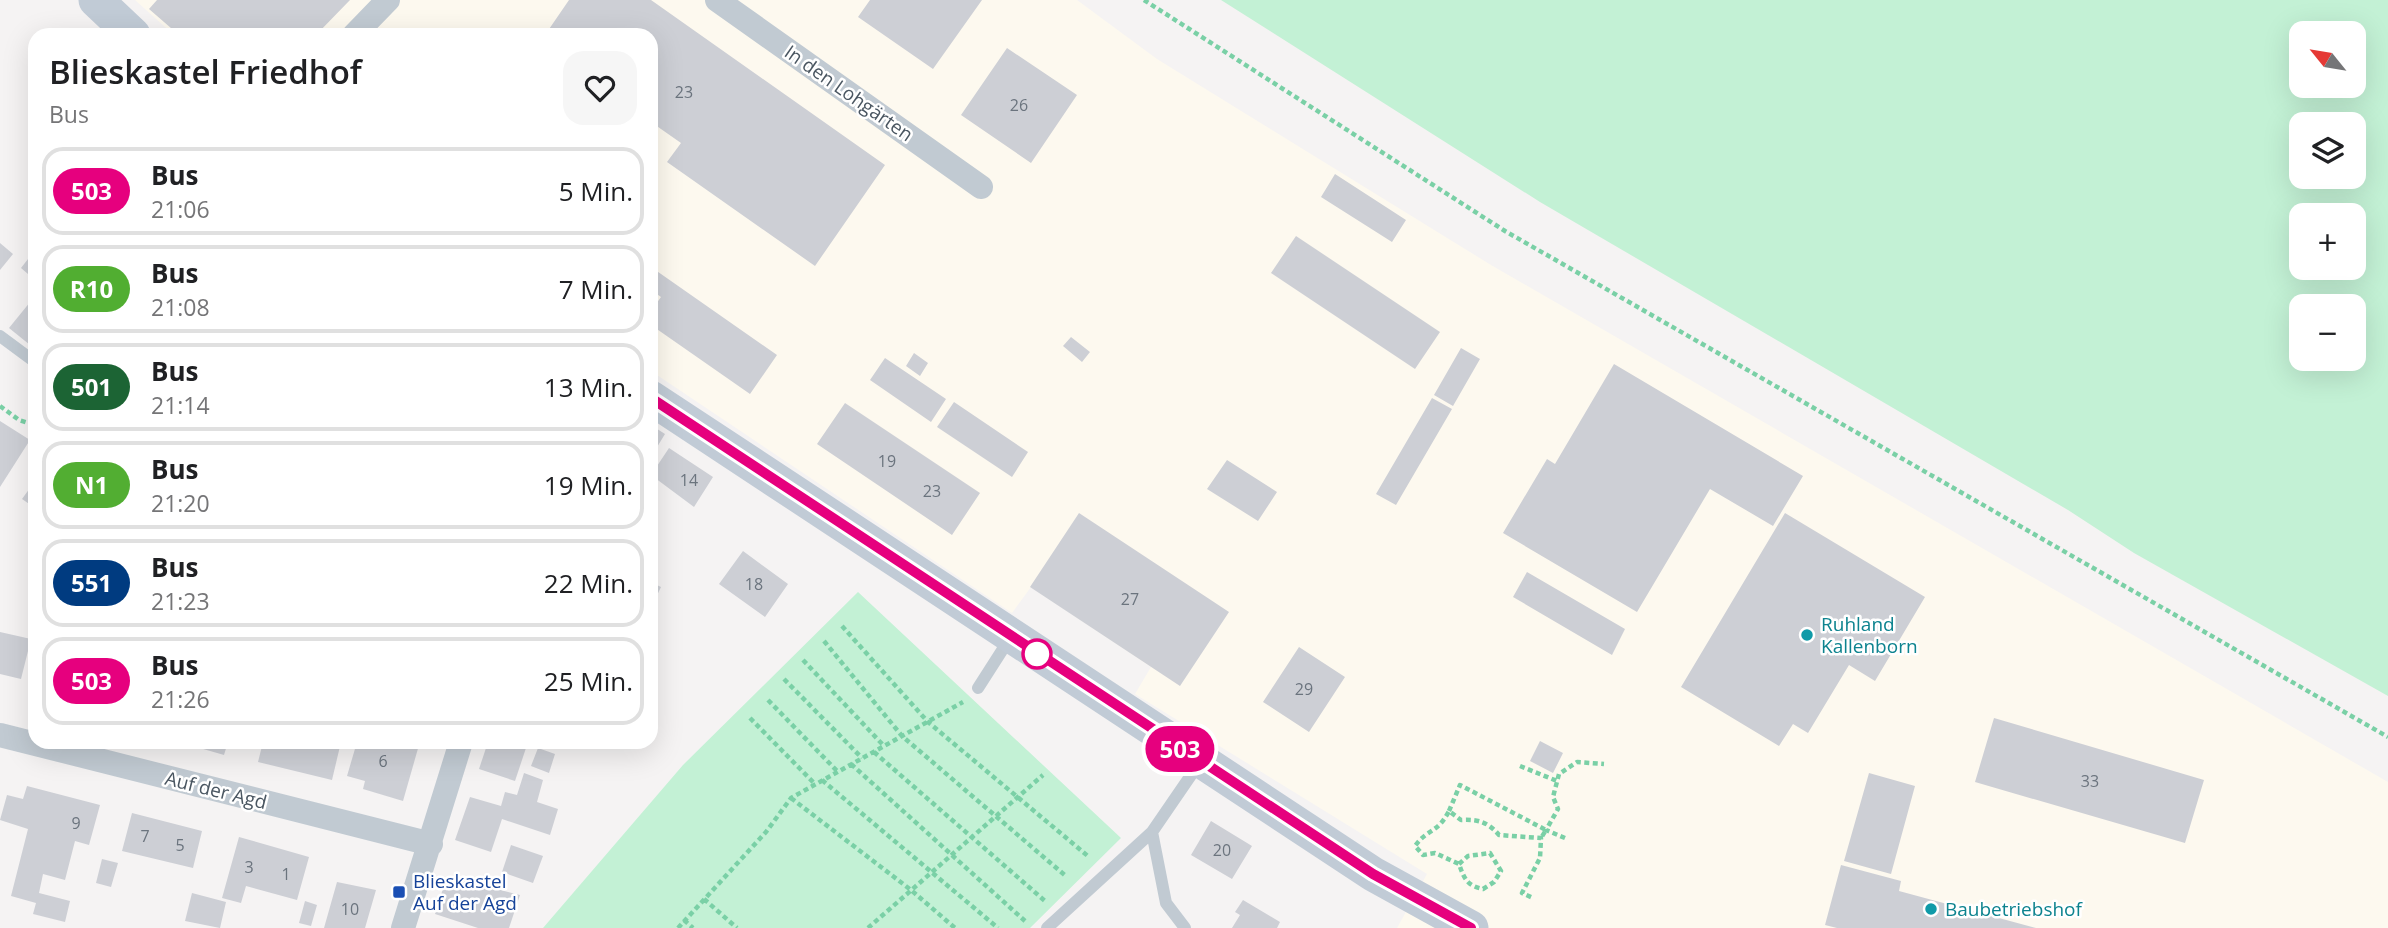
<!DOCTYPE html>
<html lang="de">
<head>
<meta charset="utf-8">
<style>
	:root { --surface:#fff; --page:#f6f6f6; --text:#202124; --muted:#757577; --line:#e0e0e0 }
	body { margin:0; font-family:"Open Sans",sans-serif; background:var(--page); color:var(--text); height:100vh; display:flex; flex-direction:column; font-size:26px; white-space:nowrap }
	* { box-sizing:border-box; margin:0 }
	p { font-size:23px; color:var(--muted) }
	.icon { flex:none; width:38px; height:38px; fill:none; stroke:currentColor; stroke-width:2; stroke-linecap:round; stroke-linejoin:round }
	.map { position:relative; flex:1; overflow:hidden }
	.side { position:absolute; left:28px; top:28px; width:630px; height:721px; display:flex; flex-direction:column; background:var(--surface); border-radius:21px; box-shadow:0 7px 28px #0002 }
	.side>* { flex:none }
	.badge { padding:0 14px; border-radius:23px; font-size:24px; line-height:46px }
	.needle { width:46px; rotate:300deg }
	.tools { position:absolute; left:2289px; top:21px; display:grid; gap:14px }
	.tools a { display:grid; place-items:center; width:77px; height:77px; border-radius:14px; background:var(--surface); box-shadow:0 7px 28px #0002; font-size:35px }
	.map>.badge { position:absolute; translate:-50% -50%; box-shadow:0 0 0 4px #fff }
	.round { display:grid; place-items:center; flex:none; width:74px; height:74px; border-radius:21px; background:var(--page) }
	.head { display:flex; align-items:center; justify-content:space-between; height:119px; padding:0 21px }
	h1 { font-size:33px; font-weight:600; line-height:52px }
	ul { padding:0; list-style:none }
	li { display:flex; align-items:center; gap:21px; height:88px; margin:0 14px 10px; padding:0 7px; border:4px solid var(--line); border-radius:21px }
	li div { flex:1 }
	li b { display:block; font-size:26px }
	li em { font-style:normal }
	li .badge { min-width:77px; font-weight:700; text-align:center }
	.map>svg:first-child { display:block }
	.commercial { fill:#fdf9ef }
	.green { fill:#c3f1d5; fill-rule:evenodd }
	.building { fill:#cdcfd5 }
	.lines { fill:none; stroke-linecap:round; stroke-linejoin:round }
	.path { stroke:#7ad0a6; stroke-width:4.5; stroke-dasharray:5 3.5; stroke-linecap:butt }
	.lane { stroke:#c1cad2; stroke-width:12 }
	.street { stroke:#c1cad2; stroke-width:24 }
	.secondary { stroke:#c1cbd6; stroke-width:35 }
	.line-casing { stroke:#fff; stroke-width:16 }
	.line { stroke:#e6007e; stroke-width:10 }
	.culture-dot { fill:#0f9aa8; stroke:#fff; stroke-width:2.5 }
	.stop-dot { fill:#fff; stroke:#e6007e; stroke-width:3.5 }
	.transit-dot { fill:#1a4fb4; stroke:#fff; stroke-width:2.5 }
	.labels { text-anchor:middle; stroke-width:5; stroke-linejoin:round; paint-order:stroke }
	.number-label { font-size:16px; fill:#6b747e }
	.street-label { font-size:19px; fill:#4a5661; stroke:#fff }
	.culture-label { font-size:19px; fill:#0d838f; stroke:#fff; text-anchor:start }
	.transit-label { font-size:19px; fill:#164399; stroke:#fff; text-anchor:start }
</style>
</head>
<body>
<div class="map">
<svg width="2388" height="928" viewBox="0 0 2388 928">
	<rect width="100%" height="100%" fill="#f5f3f3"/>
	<!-- commercial -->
	<path class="commercial" d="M135 0H1077L1157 59 1491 265 2388 782V928H1397L1427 874 1135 694 1151 667 1031 587 1012 613 651 371V35H174Z"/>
	<!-- green -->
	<path class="green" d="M1221 0H2388V696L2134 553 2068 510 1540 202ZM2301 33H2354V86H2301ZM2301 124H2354V177H2301ZM2354 215V268H2301V215ZM2301 306H2354V359H2301Z
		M858 592 1121 838 1030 928H543L683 765Z"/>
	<!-- building -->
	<path class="building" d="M157 0H350L316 35H179L149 9Z
		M569 0H651L885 165 815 266 667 162 681 143 651 122V35H545Z
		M870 0H982L933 69 858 17Z
		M1007 48 1077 95 1031 163 961 115Z
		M1335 174 1406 220 1392 242 1321 197Z
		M1296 236 1440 332 1415 369 1271 273Z
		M0 243 13 254 0 270Z
		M35 250V280L21 268Z
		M651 267 777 355 750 394 651 325V311L661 297 651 290Z
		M35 296V349L9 328Z
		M1071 337 1090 352 1082 362 1063 346Z
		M1461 348 1480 359 1453 406 1434 395Z
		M914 353 928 363 920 376 906 366Z
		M885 358 946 399 931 422 870 380Z
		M1614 364 1803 476 1773 526 1710 489 1637 612 1503 533 1547 459 1555 464Z
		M1432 398 1452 409 1396 505 1376 494Z
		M954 402 1028 452 1012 477 937 427Z
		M845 403 980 493 952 535 817 444Z
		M0 421 30 440 0 487Z
		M651 425 665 434 651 457Z
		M669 448 713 477 694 507 651 475Z
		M1227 460 1277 492 1258 521 1207 489Z
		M35 481V508L22 499Z
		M1079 513 1229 612 1180 686 1030 587Z
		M1785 513 1925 597 1875 681 1849 665 1808 733 1793 724 1779 746 1681 687Z
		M743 551 788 584 765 617 719 584Z
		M1527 572 1625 629 1612 655 1513 597Z
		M651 582 661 587 651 608Z
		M0 632 31 639 21 679 0 674Z
		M1299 647 1345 677 1309 732 1263 702Z
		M1994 718 2204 780 2185 843 1975 782Z
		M1540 741 1563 753 1553 773 1530 761Z
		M179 742H228L224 755Z
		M263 742H341L332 780 258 762Z
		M357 742H407L419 745 403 801 363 789 365 781 347 776Z
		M488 742H528L515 781 479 769Z
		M538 748 555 754 549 773 531 766Z
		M524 773 543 780 537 802 558 809 550 835 502 819 491 852 455 840 470 797 501 806 505 792 517 795Z
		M1869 773 1915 786 1891 874 1844 861Z
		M27 786 100 805 89 845 75 841 65 880 43 874 39 893 70 901 65 922 33 914 36 903 11 896 28 829 0 820 7 795 23 799Z
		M132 813 202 831 193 868 122 851Z
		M1211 821 1252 846 1232 879 1191 855Z
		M239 837 309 857 297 900 246 886 241 903 222 898Z
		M511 845 543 856 533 883 502 872Z
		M102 859 118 863 111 887 96 883Z
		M1841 865 1901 881 1899 891 2036 928H1837L1825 925Z
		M447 876 520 895 509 928H478L435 914Z
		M337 882 376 890 365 928H324Z
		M192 893 226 902 220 928 185 921Z
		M1243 900 1280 922 1277 928H1232L1240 915 1235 912Z
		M305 901 317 905 311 926 299 923Z"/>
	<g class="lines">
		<!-- path -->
		<path class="path" d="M1144 0 1505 231 2388 737
			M0 406 19 420 35 425
			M842 626 928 722 1089 857
			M824 641 902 736 1067 877
			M803 660 884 746
			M784 679 862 758
			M768 700 838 772
			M750 718 815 784
			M874 752 1045 901
			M851 764 1025 921
			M1520 766 1557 781
			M822 780 998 928
			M791 798 911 890 955 928
			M1449 811 1460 785 1546 830 1541 838
			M1565 838 1546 830 1558 809 1553 797 1559 774 1577 762 1604 764
			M1459 864 1468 856 1490 853 1501 871 1494 882 1483 889C1467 886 1464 878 1459 864L1435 853 1423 855 1415 846C1428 828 1437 834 1449 811L1461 820C1478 819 1488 822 1499 835L1541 838 1540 858 1522 893 1533 898
			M704 899 737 928
			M684 920 693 928
			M678 928 766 832 791 798 963 702
			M868 928 1043 775"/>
		<!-- lane -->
		<path class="lane" d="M0 336 35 362
			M978 688 1010 638
			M1152 832 1166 903 1185 928
			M1047 928 1152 832 1200 762"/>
		<!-- street -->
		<path class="street" d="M717 0 981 187
			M354 35 388 0
			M0 735 431 844
			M403 928 461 742"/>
		<!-- secondary -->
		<path class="secondary" d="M96 0 133 35
			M651 398 1373 874 1471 928"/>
	</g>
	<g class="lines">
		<defs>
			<path id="line" d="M651 398 1373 874 1471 928"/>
		</defs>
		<!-- line casing -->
		<use href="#line" class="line-casing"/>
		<!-- line -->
		<use href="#line" class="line"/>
	</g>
	<!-- markers -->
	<g class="culture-dot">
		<circle cx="1807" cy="635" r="7"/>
		<circle cx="1931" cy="909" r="7"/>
	</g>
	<circle class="stop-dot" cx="1037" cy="654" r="14"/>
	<rect class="transit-dot" x="392" y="885" width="14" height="14" rx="3.5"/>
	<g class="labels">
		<!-- number labels -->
		<g class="number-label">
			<text x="684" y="98">23</text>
			<text x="1019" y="111">26</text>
			<text x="887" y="467">19</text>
			<text x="689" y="486">14</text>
			<text x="932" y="497">23</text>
			<text x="754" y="590">18</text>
			<text x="1130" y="605">27</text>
			<text x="1304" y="695">29</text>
			<text x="383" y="767">6</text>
			<text x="2090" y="787">33</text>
			<text x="76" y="829">9</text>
			<text x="145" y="842">7</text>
			<text x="180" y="851">5</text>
			<text x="1222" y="856">20</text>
			<text x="249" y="873">3</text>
			<text x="286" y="880">1</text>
			<text x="350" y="915">10</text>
		</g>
		<!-- street labels -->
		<g class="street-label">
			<text transform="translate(849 93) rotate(35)" y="7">In den Lohgärten</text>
			<text transform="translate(216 790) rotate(14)" y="7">Auf der Agd</text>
		</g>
		<!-- culture labels -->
		<g class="culture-label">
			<text x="1821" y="631">Ruhland<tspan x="1821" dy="22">Kallenborn</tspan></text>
			<text x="1945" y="916">Baubetriebshof</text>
		</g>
		<!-- transit labels -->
		<g class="transit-label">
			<text x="413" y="888">Blieskastel<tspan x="413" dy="22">Auf der Agd</tspan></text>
		</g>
	</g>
</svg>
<div class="tools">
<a><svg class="needle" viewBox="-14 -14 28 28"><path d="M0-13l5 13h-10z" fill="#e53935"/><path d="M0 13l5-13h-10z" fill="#757577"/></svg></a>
<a><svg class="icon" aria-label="layers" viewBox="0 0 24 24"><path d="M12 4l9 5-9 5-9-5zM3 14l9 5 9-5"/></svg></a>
<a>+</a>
<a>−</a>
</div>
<b class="badge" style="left:1180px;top:749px;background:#e6007e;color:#fff">503</b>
<section class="side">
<div class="head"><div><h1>Blieskastel Friedhof</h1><p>Bus</p></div><a class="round"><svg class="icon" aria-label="heart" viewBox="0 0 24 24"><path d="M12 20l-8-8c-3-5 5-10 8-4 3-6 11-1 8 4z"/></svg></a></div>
<ul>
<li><span class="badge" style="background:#e6007e;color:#fff">503</span><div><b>Bus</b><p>21:06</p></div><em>5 Min.</em></li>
<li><span class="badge" style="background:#51ae31;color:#fff">R10</span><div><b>Bus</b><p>21:08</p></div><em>7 Min.</em></li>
<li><span class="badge" style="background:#1c6434;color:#fff">501</span><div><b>Bus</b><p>21:14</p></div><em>13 Min.</em></li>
<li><span class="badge" style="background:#52ae32;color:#fff">N1</span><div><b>Bus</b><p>21:20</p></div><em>19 Min.</em></li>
<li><span class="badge" style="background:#003b80;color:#fff">551</span><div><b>Bus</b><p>21:23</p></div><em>22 Min.</em></li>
<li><span class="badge" style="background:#e6007e;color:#fff">503</span><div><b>Bus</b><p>21:26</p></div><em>25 Min.</em></li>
</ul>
</section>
</div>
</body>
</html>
